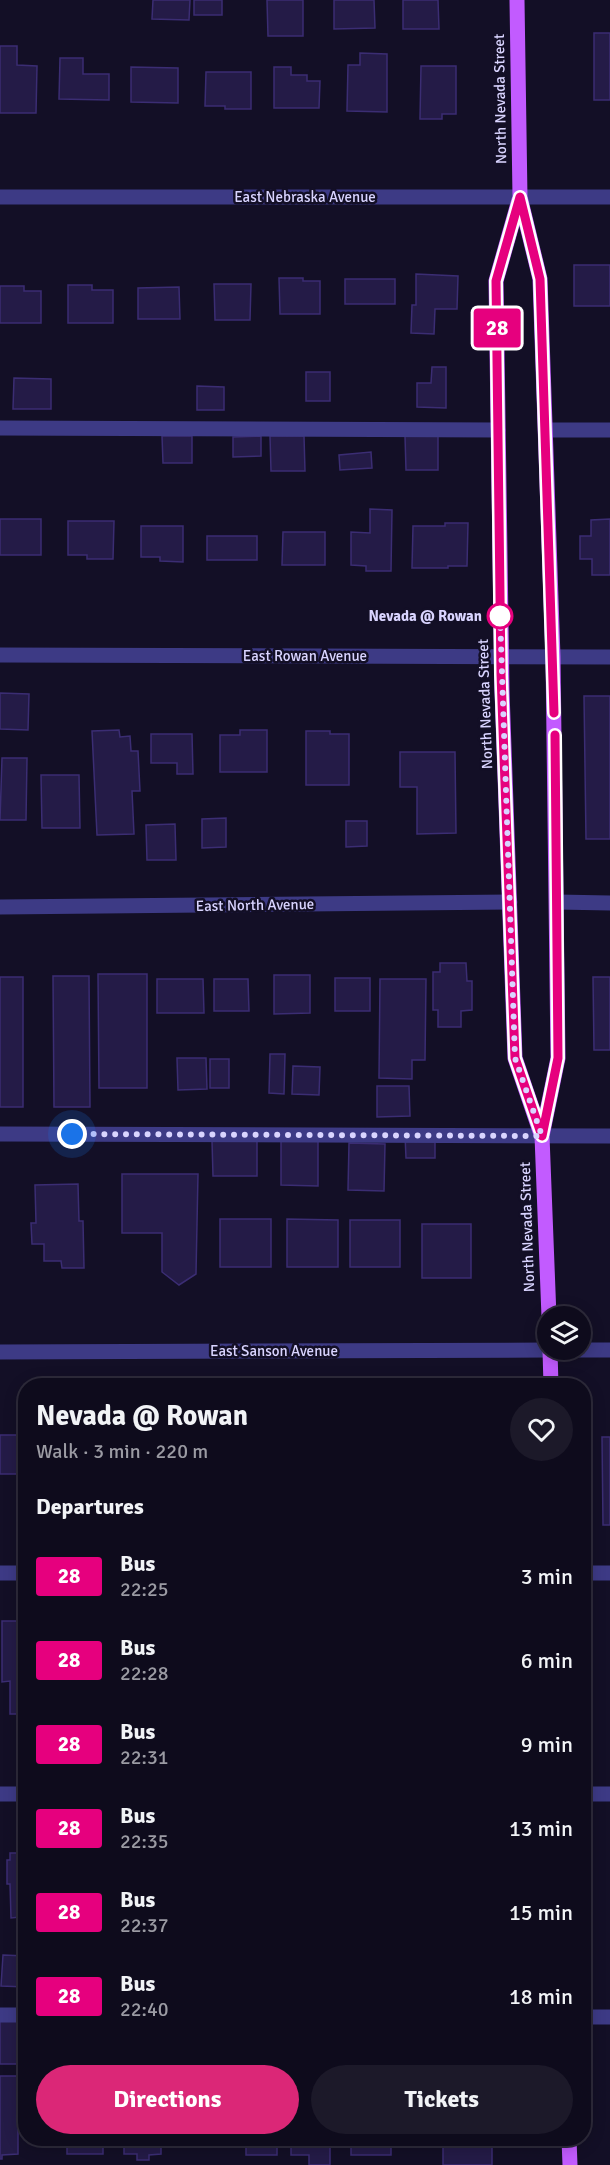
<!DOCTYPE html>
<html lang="en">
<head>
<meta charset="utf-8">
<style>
	:root { --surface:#0e0b1c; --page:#1c1929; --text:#f1f3f6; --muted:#9b9ba3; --line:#2e2b3b; --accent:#db2777 }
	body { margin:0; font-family:Signika,sans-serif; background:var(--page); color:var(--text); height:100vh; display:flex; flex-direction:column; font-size:22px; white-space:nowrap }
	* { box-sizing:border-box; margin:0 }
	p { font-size:20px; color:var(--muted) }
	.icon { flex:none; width:33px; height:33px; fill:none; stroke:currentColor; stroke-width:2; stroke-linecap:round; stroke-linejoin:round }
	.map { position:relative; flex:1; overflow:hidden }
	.sheet { position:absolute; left:18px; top:1378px; width:573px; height:768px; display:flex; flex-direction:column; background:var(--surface); border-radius:24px; box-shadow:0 3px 15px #0003,0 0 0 2px var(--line) }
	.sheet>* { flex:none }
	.badge { padding:0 12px; border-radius:4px; font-size:21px; line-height:39px }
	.fabs { position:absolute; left:537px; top:1306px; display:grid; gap:12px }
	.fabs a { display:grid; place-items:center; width:54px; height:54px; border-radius:50%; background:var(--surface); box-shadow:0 3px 15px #0003,0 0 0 2px var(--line); font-size:30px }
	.you { position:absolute; width:30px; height:30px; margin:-15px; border:4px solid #fff; border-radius:50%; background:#1a73e8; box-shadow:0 0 0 9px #1a73e833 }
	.map>.badge { position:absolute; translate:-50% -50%; box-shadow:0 0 0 3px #fff }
	h2 { padding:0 18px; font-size:22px; line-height:54px }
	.round { display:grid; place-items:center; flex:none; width:63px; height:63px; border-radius:32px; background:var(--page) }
	.summary { display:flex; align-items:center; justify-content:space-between; height:102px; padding:0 18px }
	h1 { font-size:28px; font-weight:700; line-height:45px }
	.action { display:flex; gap:12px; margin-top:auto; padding:12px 18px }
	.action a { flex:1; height:69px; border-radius:36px; background:var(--accent); color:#fff; font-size:24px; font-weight:700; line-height:69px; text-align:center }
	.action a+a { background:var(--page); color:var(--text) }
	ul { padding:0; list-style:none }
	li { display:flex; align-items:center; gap:18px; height:84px; padding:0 18px }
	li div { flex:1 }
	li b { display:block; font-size:22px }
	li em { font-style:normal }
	li .badge { min-width:66px; font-weight:700; text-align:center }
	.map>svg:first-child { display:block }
	.building { fill:#241b47; stroke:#3b2d73; stroke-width:1.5 }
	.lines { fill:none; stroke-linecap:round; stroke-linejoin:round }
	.service { stroke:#3d3a85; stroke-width:15 }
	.minor { stroke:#3d3a85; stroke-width:15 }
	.tertiary { stroke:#3d3a85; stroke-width:15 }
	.primary { stroke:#c25bff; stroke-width:15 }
	.line-casing { stroke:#fff; stroke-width:14 }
	.line { stroke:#e6007e; stroke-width:9 }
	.walk { stroke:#d9d4ff; stroke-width:6; stroke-dasharray:0 10.8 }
	.stop-dot { fill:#fff; stroke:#e6007e; stroke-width:3 }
	.labels { text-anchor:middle; stroke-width:5; stroke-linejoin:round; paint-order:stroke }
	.street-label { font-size:15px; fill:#d9d4ff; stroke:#130f26 }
	.stop-label { font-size:15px; font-weight:bold; fill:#d9d4ff; stroke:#130f26; text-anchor:end }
</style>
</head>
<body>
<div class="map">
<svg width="610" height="2165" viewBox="0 0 610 2165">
	<rect width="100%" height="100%" fill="#130f26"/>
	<!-- building -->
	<path class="building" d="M153 0H190L189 20 152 19Z
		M194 0H222V15H194Z
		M267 0H303V36H268Z
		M334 0H374L375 28 334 29Z
		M403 0H438L439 29H403Z
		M594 33H610V100H594Z
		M0 46H17V65L37 66 36 113H0Z
		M360 53 387 54V112L347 111 348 65H360Z
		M60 58H83V74H109V100L59 99Z
		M421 66H456V114H442V119H420Z
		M131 67 178 68V103L131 102Z
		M274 67H291V75H307V81H320L319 108H274Z
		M206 72H251V109H225V106H205Z
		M574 265H610V306H574Z
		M416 274 458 276 457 309H435L434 334 411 333 412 305H416Z
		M279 278H303V281H320V314H280Z
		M345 279H395V304H345Z
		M214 284H251L250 320H215Z
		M68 285H92V290H113V323H68Z
		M0 286H24V291H41V323H0Z
		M179 287 180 319H138V288Z
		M432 367H446V408L417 407V383H431Z
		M306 372H330V401H306Z
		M14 378 51 379V409H13Z
		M197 386 224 387V410H197Z
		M162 436H192V463H163Z
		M261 436V456L233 457V437Z
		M270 436H304L305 471H271Z
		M405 436H438V470H406Z
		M371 452 372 468 340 470 339 455Z
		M370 509 392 510 391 571H366V566L351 565V532L370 533Z
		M0 519H41V555H0Z
		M610 519V575H592V559H580V536H591V520Z
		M68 521H114L113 559H87V555H68Z
		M445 523H468L467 566H448V568H412L413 526H445Z
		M141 526H183V562L160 561V557H141Z
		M283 532H325V565H282Z
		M207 536H257V560H207Z
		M0 693 29 694 28 730 0 729Z
		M584 696H610V839H586Z
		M119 730 120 737 130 736 131 751H138L140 791H132L134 834 97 835 92 731Z
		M240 730H267V772H220V735H240Z
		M306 731H330V734H349V785H306Z
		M151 734H192L193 774H177V763H151Z
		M400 752H455L456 833 417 834V787H400Z
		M2 758H27L26 820H0Z
		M41 775H79L80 828H42Z
		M226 818V847L202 848V819Z
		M346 821H367V846L346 847Z
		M175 824 176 860H147L146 825Z
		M440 963H466L467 981H472V1010L461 1011V1027H438V1010H433V972H440Z
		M98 974H147V1088H99Z
		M274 975H310V1013L274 1014Z
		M53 976H89L90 1107H54Z
		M0 977H23V1107H0Z
		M593 977H610V1050H594Z
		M335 978H370V1011H335Z
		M157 979H203L204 1013H157Z
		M214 979H248L249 1011H214Z
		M380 979H426L425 1060H412V1079L379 1078Z
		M270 1054H285L284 1094 269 1093Z
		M177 1058H206L207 1089 178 1090Z
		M210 1059H229V1088H210Z
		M293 1066 320 1067 319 1095 292 1094Z
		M377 1086H409L410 1116 377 1117Z
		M405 1135H435V1158H406Z
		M281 1139H318V1186L281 1185Z
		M257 1140V1176H213L212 1141Z
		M349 1143 385 1144 384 1191 348 1190Z
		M122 1174H198L196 1274 179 1285 162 1272V1233H122Z
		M78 1184 79 1221H83L84 1268H62L61 1261H44V1244H32L31 1223H36L35 1185Z
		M220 1219H271V1267H220Z
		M287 1219 338 1220V1267H287Z
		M350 1220H400V1267H350Z
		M422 1224H471V1278H422Z
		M0 1435H26V1474H0Z
		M602 1437H610V1525H603Z
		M2 1621H26V1714H10V1681L2 1682Z
		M10 1853H25L26 1927H20V1917L11 1918 10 1884H7V1860H10Z
		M3 1955 26 1956V1987L1 1986Z
		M0 2020H26V2064H0Z
		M0 2076H18V2154L2 2155V2159H0Z
		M67 2139H103V2154H67Z
		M124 2139H161V2154L149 2155V2160H137V2154H124Z
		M176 2139H202V2146H176Z
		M246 2139H277V2155H246Z
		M291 2139H330V2165H309V2155H291Z
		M351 2139H391V2155H351Z
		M443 2139H492V2165H443Z"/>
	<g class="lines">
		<!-- service -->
		<path class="service" d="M0 428 498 430
			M546 430H610
			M0 1134 610 1136
			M0 1573H26
			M584 1573H610
			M0 2015H26
			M584 2017H610"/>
		<!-- minor -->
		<path class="minor" d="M0 197H610
			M557 902 610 903
			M0 907 510 902
			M580 1350H610
			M0 1352 548 1350
			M0 1794H26
			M584 1794H610"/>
		<!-- tertiary -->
		<path class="tertiary" d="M0 655 610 657"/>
		<!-- primary -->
		<path class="primary" d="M517 0 520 197 540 279 553 657 558 1058 542 1136 549 1317
			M519 200 496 281 502 691 515 1058 541 1134
			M550 1350 551 1386
			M569 2139 570 2165"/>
	</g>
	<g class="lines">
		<defs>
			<path id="line" d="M554 713 540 279 520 197 496 281 501 674 515 1058 542 1136 558 1058 555 735"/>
		</defs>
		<!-- line casing -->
		<use href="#line" class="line-casing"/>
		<!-- line -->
		<use href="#line" class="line"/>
		<!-- walk -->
		<path class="walk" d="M72 1134 542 1136 515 1058 500 614V616"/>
	</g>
	<!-- markers -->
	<circle class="stop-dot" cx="500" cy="616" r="12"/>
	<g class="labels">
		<!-- street labels -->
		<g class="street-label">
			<text transform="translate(500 99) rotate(-91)" y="5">North Nevada Street</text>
			<text x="305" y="202">East Nebraska Avenue</text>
			<text x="305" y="661">East Rowan Avenue</text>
			<text transform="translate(485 704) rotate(-92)" y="5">North Nevada Street</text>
			<text transform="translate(255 905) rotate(-1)" y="5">East North Avenue</text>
			<text transform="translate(527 1227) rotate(-92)" y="5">North Nevada Street</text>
			<text x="274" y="1356">East Sanson Avenue</text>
		</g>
		<!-- stop labels -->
		<g class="stop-label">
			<text x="482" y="621">Nevada @ Rowan</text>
		</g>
	</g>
</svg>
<div class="fabs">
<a><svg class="icon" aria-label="layers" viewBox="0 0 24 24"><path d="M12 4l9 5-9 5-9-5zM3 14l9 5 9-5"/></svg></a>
</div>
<div class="you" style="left:72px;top:1134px"></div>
<b class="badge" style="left:497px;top:328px;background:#e6007e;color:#fff">28</b>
<section class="sheet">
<div class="summary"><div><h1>Nevada @ Rowan</h1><p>Walk · 3 min · 220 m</p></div><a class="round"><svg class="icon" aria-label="heart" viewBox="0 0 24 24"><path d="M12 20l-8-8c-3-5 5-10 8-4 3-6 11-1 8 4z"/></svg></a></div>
<h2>Departures</h2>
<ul>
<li><span class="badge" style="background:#e6007e;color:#fff">28</span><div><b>Bus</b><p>22:25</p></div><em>3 min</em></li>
<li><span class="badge" style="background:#e6007e;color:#fff">28</span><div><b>Bus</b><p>22:28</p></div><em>6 min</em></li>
<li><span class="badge" style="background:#e6007e;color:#fff">28</span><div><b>Bus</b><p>22:31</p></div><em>9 min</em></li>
<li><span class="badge" style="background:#e6007e;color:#fff">28</span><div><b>Bus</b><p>22:35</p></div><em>13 min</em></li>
<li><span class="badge" style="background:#e6007e;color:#fff">28</span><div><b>Bus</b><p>22:37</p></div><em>15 min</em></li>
<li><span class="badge" style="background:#e6007e;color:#fff">28</span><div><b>Bus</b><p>22:40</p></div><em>18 min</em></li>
</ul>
<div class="action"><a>Directions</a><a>Tickets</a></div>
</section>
</div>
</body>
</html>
